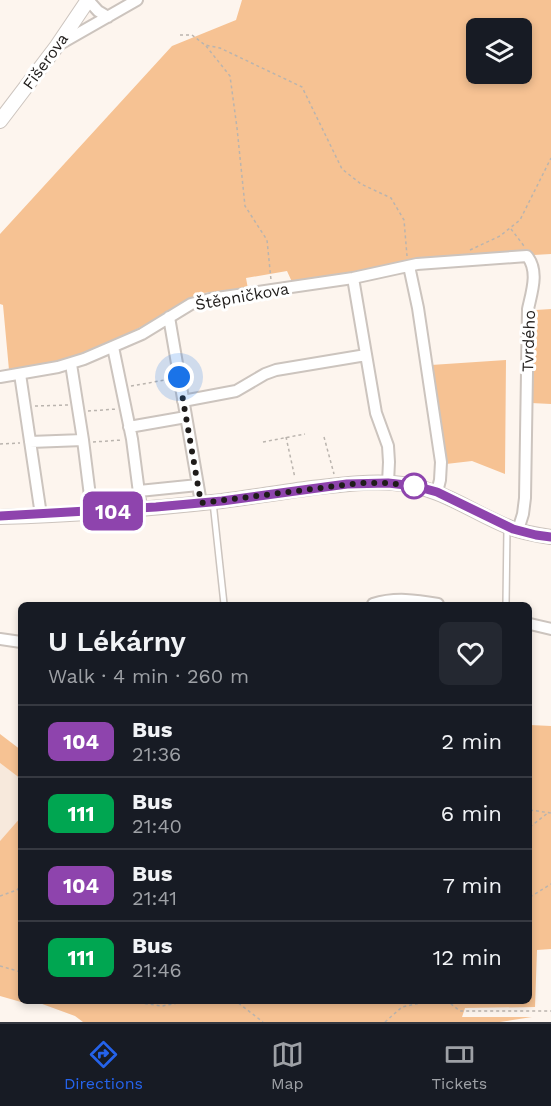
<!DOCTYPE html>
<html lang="en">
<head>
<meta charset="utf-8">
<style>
	:root { --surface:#171b24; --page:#242831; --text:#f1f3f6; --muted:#9ea1a6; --line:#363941; --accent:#2563eb }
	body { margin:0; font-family:"Work Sans",sans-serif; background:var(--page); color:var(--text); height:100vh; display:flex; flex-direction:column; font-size:22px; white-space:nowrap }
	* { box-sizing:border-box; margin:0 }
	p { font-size:20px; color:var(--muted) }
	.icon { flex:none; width:33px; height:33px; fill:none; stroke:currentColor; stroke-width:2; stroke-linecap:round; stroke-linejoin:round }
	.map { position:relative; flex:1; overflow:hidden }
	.side { position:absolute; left:18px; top:602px; width:514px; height:402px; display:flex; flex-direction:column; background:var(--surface); border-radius:9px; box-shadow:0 3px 9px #0003 }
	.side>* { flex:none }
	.badge { padding:0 12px; border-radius:9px; font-size:21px; line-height:39px }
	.buttons { position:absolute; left:466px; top:18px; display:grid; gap:12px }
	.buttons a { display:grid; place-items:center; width:66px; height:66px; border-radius:9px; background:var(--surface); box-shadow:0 3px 9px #0003; font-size:30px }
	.you { position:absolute; width:30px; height:30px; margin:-15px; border:4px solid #fff; border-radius:50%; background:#1a73e8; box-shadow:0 0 0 9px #1a73e833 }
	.map>.badge { position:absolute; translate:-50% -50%; box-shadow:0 0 0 3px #fff }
	.round { display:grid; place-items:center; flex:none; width:63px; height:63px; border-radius:9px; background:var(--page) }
	.summary { display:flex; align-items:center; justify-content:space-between; height:102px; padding:0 30px }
	h1 { font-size:28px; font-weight:600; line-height:45px }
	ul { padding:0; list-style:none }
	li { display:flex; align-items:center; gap:18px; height:72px; padding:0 30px; border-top:2px solid var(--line) }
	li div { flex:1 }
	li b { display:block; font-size:22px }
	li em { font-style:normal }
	li .badge { min-width:66px; font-weight:700; text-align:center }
	.dock { display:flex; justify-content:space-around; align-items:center; height:84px; border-top:2px solid var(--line); background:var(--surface); font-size:16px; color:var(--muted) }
	.dock a { display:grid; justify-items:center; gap:3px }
	.dock .active { color:var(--accent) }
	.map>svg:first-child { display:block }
	.built { fill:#f7e9dc }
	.green { fill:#f6c293; fill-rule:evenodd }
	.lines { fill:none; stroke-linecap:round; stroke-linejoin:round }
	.lane-casing { stroke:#ccc4be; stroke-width:8 }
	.street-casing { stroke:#ccc4be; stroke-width:14 }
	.secondary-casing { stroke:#ccc4be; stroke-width:16 }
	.path { stroke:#bab4ae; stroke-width:1.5; stroke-dasharray:3 3; stroke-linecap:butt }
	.lane { stroke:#fff; stroke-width:5 }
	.street { stroke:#fff; stroke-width:10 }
	.secondary { stroke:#fff; stroke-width:14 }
	.line-casing { stroke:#fff; stroke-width:14 }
	.line { stroke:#8e44ad; stroke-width:9 }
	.walk { stroke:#1f1c1a; stroke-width:6; stroke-dasharray:0 10.8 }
	.stop-dot { fill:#fff; stroke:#8e44ad; stroke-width:3 }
	.labels { text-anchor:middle; stroke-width:6; stroke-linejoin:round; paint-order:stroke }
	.street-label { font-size:16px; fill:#1f1c1a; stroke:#fff }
</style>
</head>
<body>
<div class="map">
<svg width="551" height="1022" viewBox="0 0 551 1022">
	<rect width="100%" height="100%" fill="#fdf5ee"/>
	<!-- built -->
	<path class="built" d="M0 763 21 779V817L0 841Z"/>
	<!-- green -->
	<path class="green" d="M242 0H551V254L411 262 292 282 287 271 246 278 248 289 203 293 128 334 77 359 9 370 3 305 0 304V234L172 46 236 20ZM477 28H522V74H477Z
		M551 309V404L531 403 536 310Z
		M506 360 505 474 472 461 446 464 431 365Z
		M530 725 551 726V949L537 950 535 1007 465 1008 462 1017H532L500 1022H83L75 1016 34 1001 530 1000Z
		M0 734 21 750V779L0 763Z
		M21 817V1000L29 1001 28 1004 0 996V841Z"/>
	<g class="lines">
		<defs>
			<path id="lane" d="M213 502 224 604
				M506 604 507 528"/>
			<path id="street" d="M88 0 98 11 108 17
				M60 44 137 0
				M409 266 418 308 441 462 440 480 437 492
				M353 278 376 413 388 446 389 462 388 483
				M169 317 201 503
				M113 347 132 439 141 508
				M71 364 83 440 92 512
				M20 374 41 515
				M0 377 58 367 84 359 142 334 191 304 210 299 353 278 417 264 527 256C539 271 532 291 528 309L525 498 523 514 518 530
				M183 401 236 391 265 374 276 370 366 355
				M129 427 186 417
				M30 442 83 440
				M139 491 198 485
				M373 604C395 597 416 600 438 604
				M530 624 551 629
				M0 639 21 642"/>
			<path id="secondary" d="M0 121 57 46 88 0
				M0 517C74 515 149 509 222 501 252 497 282 492 312 488 339 485 366 481 393 483 443 487 468 511 511 528 524 533 538 535 551 537"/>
		</defs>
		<!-- lane casing -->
		<use href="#lane" class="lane-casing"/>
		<!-- street casing -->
		<use href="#street" class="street-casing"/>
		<!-- secondary casing -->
		<use href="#secondary" class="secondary-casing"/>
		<!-- path -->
		<path class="path" d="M180 35H192L205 45 220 48 302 87 342 169 361 184 391 198 404 220 407 256
			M206 46 230 76 237 128 245 206 267 240 271 280
			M511 229 524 246
			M470 250 500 236 520 220 551 158
			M131 386 171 379
			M35 406 69 405
			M88 411 117 409
			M286 437 295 478
			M324 437 334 474
			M93 442 122 440
			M263 442 305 434
			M0 444 20 443
			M530 810 551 813
			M530 827 549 812
			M0 896 17 890 21 885
			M530 897 551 884
			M0 966 21 972
			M121 1000 162 1006 194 1000
			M221 1000 237 1002 263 1022
			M446 1000 460 1011H551
			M385 1022 402 1007 425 1002 442 1000"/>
		<!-- lane -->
		<use href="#lane" class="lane"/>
		<!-- street -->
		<use href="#street" class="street"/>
		<!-- secondary -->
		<use href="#secondary" class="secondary"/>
	</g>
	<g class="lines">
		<defs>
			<path id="line" d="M0 516 156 507 222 501 347 484 388 483 415 486 437 492 513 529 536 535 551 537"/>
		</defs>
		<!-- line casing -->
		<use href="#line" class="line-casing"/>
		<!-- line -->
		<use href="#line" class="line"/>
		<!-- walk -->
		<path class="walk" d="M179 377 201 503 360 483H388L414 486"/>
	</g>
	<!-- markers -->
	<circle class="stop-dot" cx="414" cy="486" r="12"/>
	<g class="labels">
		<!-- street labels -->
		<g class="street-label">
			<text transform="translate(45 61) rotate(-54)" y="6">Fišerova</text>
			<text transform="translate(242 296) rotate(-10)" y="6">Štěpničkova</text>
			<text transform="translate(528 341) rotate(-88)" y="6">Tvrdého</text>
		</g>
	</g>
</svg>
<div class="buttons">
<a><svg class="icon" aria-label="layers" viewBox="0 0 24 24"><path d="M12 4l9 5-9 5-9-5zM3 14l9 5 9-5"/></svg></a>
</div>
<div class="you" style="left:179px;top:377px"></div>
<b class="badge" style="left:113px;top:511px;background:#8e44ad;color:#fff">104</b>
<section class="side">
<div class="summary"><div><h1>U Lékárny</h1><p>Walk · 4 min · 260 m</p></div><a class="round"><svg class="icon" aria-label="heart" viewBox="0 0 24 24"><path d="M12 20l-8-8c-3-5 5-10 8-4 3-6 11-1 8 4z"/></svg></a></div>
<ul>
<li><span class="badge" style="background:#8e44ad;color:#fff">104</span><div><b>Bus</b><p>21:36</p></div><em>2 min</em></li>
<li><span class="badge" style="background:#00a651;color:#fff">111</span><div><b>Bus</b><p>21:40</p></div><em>6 min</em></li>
<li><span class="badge" style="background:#8e44ad;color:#fff">104</span><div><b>Bus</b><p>21:41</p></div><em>7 min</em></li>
<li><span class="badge" style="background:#00a651;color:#fff">111</span><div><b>Bus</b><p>21:46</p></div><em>12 min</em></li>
</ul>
</section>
</div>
<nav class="dock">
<a class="active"><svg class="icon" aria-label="directions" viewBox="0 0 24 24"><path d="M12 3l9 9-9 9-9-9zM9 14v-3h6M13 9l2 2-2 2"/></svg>Directions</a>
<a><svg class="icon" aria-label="map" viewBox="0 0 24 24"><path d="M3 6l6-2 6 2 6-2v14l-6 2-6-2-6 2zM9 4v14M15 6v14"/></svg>Map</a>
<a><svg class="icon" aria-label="tickets" viewBox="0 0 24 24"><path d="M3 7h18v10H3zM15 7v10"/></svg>Tickets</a>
</nav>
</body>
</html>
